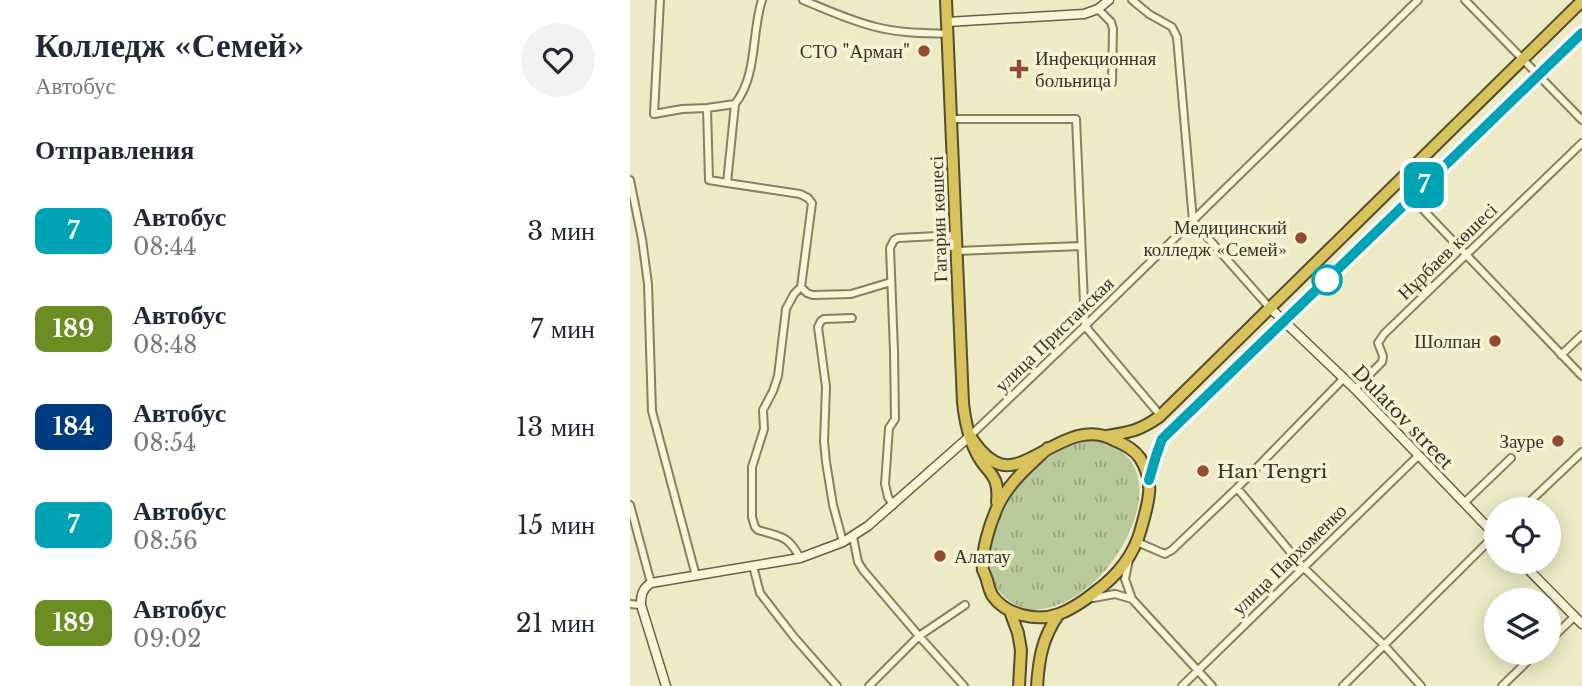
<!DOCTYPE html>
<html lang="ru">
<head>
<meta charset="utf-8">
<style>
	:root { --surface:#fff; --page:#f2f2f3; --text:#1f2937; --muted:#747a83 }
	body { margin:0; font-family:"Libre Baskerville",serif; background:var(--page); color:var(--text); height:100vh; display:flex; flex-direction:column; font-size:26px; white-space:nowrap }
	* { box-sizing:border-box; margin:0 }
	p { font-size:23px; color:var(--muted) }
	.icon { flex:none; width:38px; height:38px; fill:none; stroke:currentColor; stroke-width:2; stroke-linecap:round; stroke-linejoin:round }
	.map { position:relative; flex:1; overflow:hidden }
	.details { display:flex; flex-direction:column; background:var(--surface); width:630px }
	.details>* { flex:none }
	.badge { padding:0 14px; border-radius:10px; font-size:24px; line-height:46px }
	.buttons { position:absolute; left:854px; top:497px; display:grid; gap:14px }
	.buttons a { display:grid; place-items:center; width:77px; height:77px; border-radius:50%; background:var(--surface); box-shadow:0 4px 18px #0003; font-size:35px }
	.map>.badge { position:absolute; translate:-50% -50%; box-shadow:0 0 0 4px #fff }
	h2 { padding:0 35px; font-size:26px; line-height:63px }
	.round { display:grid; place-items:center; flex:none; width:74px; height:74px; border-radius:37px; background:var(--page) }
	.head { display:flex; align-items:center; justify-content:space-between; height:119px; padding:0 35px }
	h1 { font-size:33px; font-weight:600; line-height:52px }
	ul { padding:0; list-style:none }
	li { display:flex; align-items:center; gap:21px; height:98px; padding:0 35px }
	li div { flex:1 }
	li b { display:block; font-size:26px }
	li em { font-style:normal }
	li .badge { min-width:77px; font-weight:700; text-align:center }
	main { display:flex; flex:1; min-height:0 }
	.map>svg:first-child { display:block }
	.grass { fill:url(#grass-tufts) }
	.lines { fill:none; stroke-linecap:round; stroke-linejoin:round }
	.street-casing { stroke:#877f5d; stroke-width:10 }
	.secondary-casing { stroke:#695f40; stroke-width:11 }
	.highway-casing { stroke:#554b31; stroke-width:14 }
	.street { stroke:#f7f6d9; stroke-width:6 }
	.secondary { stroke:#f7f6d9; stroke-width:8 }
	.highway { stroke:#d7c25c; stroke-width:10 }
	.line-casing { stroke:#fff; stroke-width:16 }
	.line { stroke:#00a3b4; stroke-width:10 }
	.poi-dot { fill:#934a30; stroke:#f4f3d6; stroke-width:2.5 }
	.stop-dot { fill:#fff; stroke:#00a3b4; stroke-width:3.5 }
	.labels { text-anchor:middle; stroke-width:7; stroke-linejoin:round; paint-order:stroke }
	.poi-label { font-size:19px; fill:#383220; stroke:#f4f3d6; text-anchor:end }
	.street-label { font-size:19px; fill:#383220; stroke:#f4f3d6 }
</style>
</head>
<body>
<main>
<section class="details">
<div class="head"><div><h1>Колледж «Семей»</h1><p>Автобус</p></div><a class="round"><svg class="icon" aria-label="heart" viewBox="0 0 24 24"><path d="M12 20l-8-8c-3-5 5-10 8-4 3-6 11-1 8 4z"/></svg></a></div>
<h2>Отправления</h2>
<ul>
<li><span class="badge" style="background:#00a3b4;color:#fff">7</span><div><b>Автобус</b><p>08:44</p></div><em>3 мин</em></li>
<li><span class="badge" style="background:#6b8e23;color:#fff">189</span><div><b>Автобус</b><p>08:48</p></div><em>7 мин</em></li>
<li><span class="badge" style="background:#003b80;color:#fff">184</span><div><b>Автобус</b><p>08:54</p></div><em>13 мин</em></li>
<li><span class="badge" style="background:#00a3b4;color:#fff">7</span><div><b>Автобус</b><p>08:56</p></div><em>15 мин</em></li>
<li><span class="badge" style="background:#6b8e23;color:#fff">189</span><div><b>Автобус</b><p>09:02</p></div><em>21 мин</em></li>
</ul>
</section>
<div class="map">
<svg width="952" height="686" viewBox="0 0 952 686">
	<defs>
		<pattern id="grass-tufts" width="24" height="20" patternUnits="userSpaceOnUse" patternTransform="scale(1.75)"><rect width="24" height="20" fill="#b8ca9b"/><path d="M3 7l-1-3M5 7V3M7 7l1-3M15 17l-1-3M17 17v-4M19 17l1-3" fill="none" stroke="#97a57e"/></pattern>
	</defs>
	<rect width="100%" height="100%" fill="#ecebc6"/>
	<!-- grass -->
	<path class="grass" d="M465 440C538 456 507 537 471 575 455 592 434 606 412 609 406 610 402 610 396 609 339 590 360 525 387 489 393 480 404 470 413 462 428 449 446 442 465 440Z"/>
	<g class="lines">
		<defs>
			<path id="street" d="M30 0 24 114 52 109 77 108 79 180 97 183
				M173 0C197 10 221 21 246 27 269 33 294 33 318 34
				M502 0 519 14 542 27 547 37 563 221 639 307
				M835 0 952 120
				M468 9 481 22 483 29 482 83
				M105 104 97 183 170 194 178 198 182 203 171 287 164 294 156 309 148 376 143 391 133 410 134 429 122 467V517L125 527 128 530C151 537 158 535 170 558
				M77 108 105 104C128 75 121 34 132 0
				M322 119H446L455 326 530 415
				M0 180 12 239 18 284 22 411 66 576
				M782 198 952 376
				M327 251 451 246
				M171 287 177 293 183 295 221 294 261 282
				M931 355 952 335
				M725 389 752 362 753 356 748 343 754 334 952 143
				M340 436 455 326 788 0
				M607 488 673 567 754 645 791 686
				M834 503 881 458
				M0 505 21 583
				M263 505 258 497 255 484 259 428 265 419 264 351 260 248 264 240 268 238 326 235
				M892 509 952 452
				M223 537 228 562 233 570 289 636 334 686
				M213 542 203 505 196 462 194 441 196 387 188 327 191 321 194 319 222 318
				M507 542 535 554 542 550 607 488 714 378
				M499 560 495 579 502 599 582 686
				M123 566 130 593 164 637 207 686
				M463 598 485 594 502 599
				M0 604 11 605
				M919 641 945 616
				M239 686 289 636 335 605
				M552 686 788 456
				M713 686 866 534
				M872 686 906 653"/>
			<path id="secondary" d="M317 22 454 14 468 9 479 0
				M639 307 725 389 866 536
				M891 562 952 624
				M36 686 11 605C11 595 12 589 21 583L170 558 213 542 238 526 340 436"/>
			<path id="highway" d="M316 0 333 403C335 420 338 437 346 452 356 474 370 472 367 502
				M340 436C347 446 354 456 365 462 397 480 438 415 484 440 494 444 504 449 510 458 526 484 518 502 511 529 504 555 487 576 465 592 454 601 442 609 429 614 407 622 375 615 362 595 360 591 358 584 357 580 357 579 353 570 353 570 351 551 360 524 367 508 378 483 399 466 418 448
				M477 436C500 432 509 431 529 417L952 1
				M519 480 526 456 532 439 952 33
				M380 611 388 633 391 650 389 686
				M407 686C409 658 412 639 428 615"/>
		</defs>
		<!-- street casing -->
		<use href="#street" class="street-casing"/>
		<!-- secondary casing -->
		<use href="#secondary" class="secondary-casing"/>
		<!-- highway casing -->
		<use href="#highway" class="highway-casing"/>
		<!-- street -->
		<use href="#street" class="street"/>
		<!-- secondary -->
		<use href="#secondary" class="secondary"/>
		<!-- highway -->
		<use href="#highway" class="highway"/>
	</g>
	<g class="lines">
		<defs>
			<path id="line" d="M519 480 526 456 532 439 952 33"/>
		</defs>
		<!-- line casing -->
		<use href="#line" class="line-casing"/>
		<!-- line -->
		<use href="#line" class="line"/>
	</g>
	<!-- markers -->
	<g class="poi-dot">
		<circle cx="294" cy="51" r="7"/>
		<path d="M385.5 58.5h7v7h7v7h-7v7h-7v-7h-7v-7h7z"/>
		<circle cx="671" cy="238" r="7"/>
		<circle cx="865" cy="341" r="7"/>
		<circle cx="928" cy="441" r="7"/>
		<circle cx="573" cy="471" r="7"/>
		<circle cx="310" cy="556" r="7"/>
	</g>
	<circle class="stop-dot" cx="697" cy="280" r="14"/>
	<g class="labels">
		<!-- poi labels -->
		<g class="poi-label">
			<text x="280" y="58">СТО "Арман"</text>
			<text x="405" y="65" text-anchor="start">Инфекционная<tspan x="405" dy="22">больница</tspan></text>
			<text x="657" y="234">Медицинский<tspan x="657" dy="22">колледж «Семей»</tspan></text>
			<text x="851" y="348">Шолпан</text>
			<text x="914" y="448">Зауре</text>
			<text x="587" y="478" text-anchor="start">Han Tengri</text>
			<text x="324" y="563" text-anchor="start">Алатау</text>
		</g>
		<!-- street labels -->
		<g class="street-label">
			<text transform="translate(308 219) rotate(-92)" y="7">Гагарин көшесі</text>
			<text transform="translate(817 251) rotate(-44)" y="7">Нұрбаев көшесі</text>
			<text transform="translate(424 334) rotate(-44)" y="7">улица Пристанская</text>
			<text transform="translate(773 417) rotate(46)" y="7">Dulatov street</text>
			<text transform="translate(659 559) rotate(-44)" y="7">улица Пархоменко</text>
		</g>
	</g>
</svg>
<div class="buttons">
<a><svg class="icon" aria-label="locate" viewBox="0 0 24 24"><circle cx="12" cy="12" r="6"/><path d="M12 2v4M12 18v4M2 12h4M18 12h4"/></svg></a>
<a><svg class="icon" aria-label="layers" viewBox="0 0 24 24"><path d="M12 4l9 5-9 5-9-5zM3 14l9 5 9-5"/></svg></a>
</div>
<b class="badge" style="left:794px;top:185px;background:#00a3b4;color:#fff">7</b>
</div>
</main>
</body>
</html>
